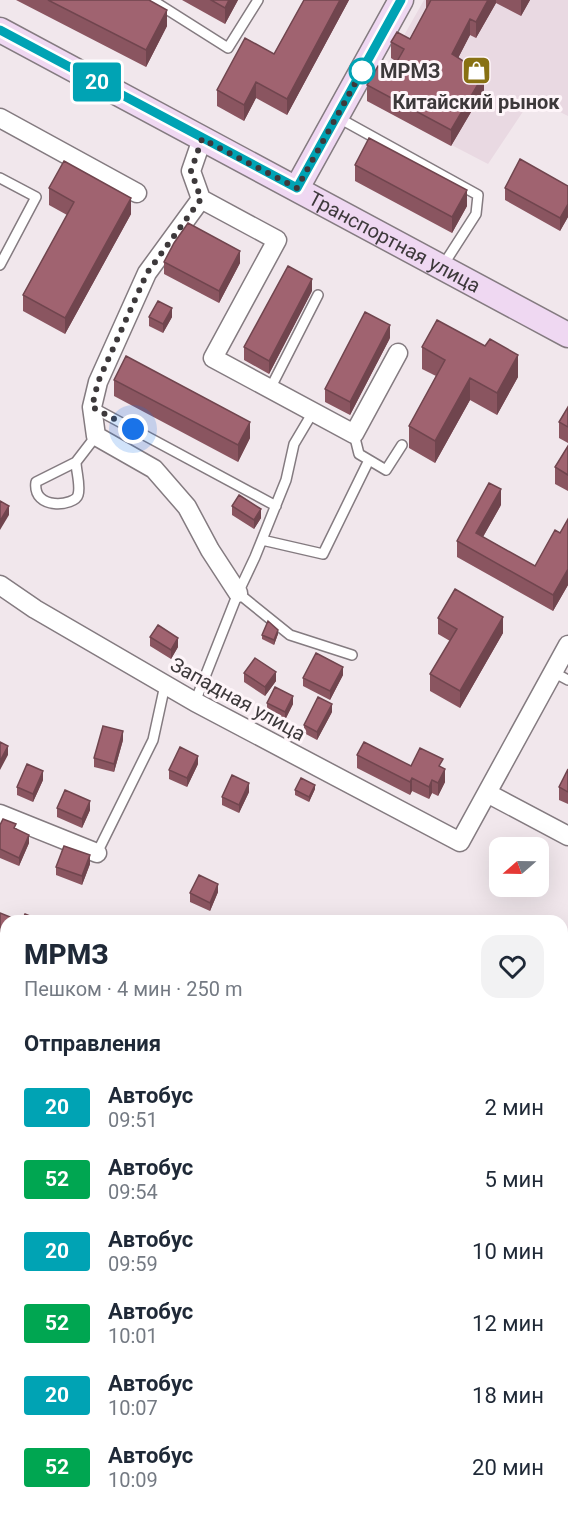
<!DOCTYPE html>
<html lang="ru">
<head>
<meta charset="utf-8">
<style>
	:root { --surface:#fff; --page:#f2f2f3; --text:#1f2937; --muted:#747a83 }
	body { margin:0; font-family:Roboto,sans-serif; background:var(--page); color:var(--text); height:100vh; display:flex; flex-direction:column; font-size:22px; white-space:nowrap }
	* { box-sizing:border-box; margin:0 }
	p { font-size:20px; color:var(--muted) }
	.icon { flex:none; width:33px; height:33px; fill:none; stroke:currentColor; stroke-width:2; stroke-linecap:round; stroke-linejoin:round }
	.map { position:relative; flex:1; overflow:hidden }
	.side { position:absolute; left:0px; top:915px; width:568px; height:600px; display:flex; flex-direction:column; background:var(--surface); border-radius:18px 18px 0 0; box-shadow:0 6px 24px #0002 }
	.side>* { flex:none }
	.badge { padding:0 12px; border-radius:4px; font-size:21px; line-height:39px }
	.needle { width:39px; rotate:250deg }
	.buttons { position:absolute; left:489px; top:837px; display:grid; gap:12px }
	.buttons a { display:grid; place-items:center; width:60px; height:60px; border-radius:12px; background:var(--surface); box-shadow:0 6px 24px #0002; font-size:30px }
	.you { position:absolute; width:30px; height:30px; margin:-15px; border:4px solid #fff; border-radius:50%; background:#1a73e8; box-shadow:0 0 0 9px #1a73e833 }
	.map>.badge { position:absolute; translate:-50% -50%; box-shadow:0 0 0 3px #fff }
	h2 { padding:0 24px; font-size:22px; line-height:54px }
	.round { display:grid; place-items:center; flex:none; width:63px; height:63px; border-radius:18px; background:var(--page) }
	.head { display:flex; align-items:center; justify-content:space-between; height:102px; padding:0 24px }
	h1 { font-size:28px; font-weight:800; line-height:45px }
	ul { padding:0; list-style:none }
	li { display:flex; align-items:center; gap:18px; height:72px; padding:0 24px }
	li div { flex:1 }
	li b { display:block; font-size:22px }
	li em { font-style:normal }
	li .badge { min-width:66px; font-weight:700; text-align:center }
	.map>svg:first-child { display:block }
	.built { fill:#e9d9e2 }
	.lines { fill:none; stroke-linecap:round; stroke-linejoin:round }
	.lane-casing { stroke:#847b80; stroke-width:12 }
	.street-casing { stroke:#847b80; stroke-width:21 }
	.secondary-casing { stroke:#847b80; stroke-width:27 }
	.lane { stroke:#fff; stroke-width:9 }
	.street { stroke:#fff; stroke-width:18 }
	.secondary { stroke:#efd8f2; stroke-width:24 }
	.wall { fill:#8a5560 }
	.shaded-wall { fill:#70454e }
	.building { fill:#a06370; stroke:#70454e; stroke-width:1.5 }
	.line-casing { stroke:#fff; stroke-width:14 }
	.line { stroke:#00a3b4; stroke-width:9 }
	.walk { stroke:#3d393b; stroke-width:6; stroke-dasharray:0 10.8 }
	.stop-dot { fill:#fff; stroke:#00a3b4; stroke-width:3 }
	.labels { text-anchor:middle; stroke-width:6; stroke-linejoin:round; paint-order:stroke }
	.stop-label { font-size:20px; font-weight:bold; fill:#3d393b; stroke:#fef5f9; text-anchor:start }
	.poi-label { font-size:20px; font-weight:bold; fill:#3d393b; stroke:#fef5f9 }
	.street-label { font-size:20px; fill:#3d393b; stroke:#fef5f9 }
</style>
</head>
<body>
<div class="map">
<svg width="568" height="1515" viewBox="0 0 568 1515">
	<rect width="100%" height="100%" fill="#f1e7ec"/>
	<!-- built -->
	<path class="built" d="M424 0H568V116L532 98 488 164 367 101Z"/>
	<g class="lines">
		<defs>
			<path id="lane" d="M152 0 228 48 258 0
				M337 117 478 195 476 214 442 267
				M0 178 36 197 0 265
				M270 389 318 295
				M92 407 276 506
				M354 434 359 454 386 470 402 445
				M76 462C76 471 81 486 78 495 75 506 32 511 36 482L76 462 96 436
				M262 540 323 554 369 460
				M238 593 290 635 352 655
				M553 672 568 680
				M195 702 238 593 255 557 286 480 294 444 313 412
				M97 853 153 740 165 685
				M562 1033 568 1030
				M562 1143H568
				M562 1269 568 1272"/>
			<path id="street" d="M0 118 137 193
				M202 139 191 171 201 199 277 240 213 358 354 434 398 353
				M201 199 147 273 98 382 92 407 96 436 154 469 187 507 210 550 238 593
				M0 585 35 609 195 702 460 842 568 645
				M487 793 568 836
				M0 814 97 853
				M0 971 6 974
				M0 1133 6 1137
				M562 1210 568 1196
				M0 1256 6 1258
				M0 1458 6 1459
				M315 1509 326 1515
				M467 1515 468 1509"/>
			<g id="secondary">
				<path id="s1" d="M0 30 568 335"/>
				<path d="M297 188 401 0"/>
			</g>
		</defs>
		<!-- lane casing -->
		<use href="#lane" class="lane-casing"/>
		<!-- street casing -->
		<use href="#street" class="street-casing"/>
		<!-- secondary casing -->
		<use href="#secondary" class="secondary-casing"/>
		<!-- lane -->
		<use href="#lane" class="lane"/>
		<!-- street -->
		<use href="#street" class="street"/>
		<!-- secondary -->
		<use href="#secondary" class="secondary"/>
	</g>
	<!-- wall -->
	<path class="wall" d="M16 0H149L167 26 146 67Z
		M182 0H238L225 24Z
		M304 0H349L287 115 256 98 244 121 217 106V90L274 54Z
		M426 0H530L521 16 496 3 476 38 470 35 458 58 484 90 451 146 367 101V85L390 74 397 62 391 58V42L410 39 426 10Z
		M355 165 467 206 452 233 355 181Z
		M568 186V217L560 231 505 200V188Z
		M49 188 131 214 65 334 23 311V295L67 215 49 205Z
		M164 262 240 263 219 303 164 274Z
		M312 291 269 374 244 360V347Z
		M149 317H172L163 333 149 326Z
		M390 338 350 415 325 402V389Z
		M422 347 518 377 497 415 470 400 435 463 409 448V426L436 376 422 369Z
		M114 380 250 438 238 462 114 396Z
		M568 407V443L559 438V422Z
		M568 446V491L555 484V467Z
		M501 505 483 537 535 566 560 533 568 519V585L553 611 457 557V541Z
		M232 506 261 518 254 529 232 515Z
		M438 618 503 633 460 708 430 691V674L450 641 438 634Z
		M278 634 274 645 262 639V635Z
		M150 637 178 647 171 659 150 646Z
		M244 673 276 681 265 696 244 682Z
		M343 675 330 700 303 686V678Z
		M267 703 293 704 285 720 267 711Z
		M332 712 317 740 304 733V725Z
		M123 740 114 772 94 767V758Z
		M357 755 411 766 443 768 445 782 438 796 432 793 429 799 412 791 410 795 357 768Z
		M198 764 187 787 169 779V770Z
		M568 769V804L559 800V787Z
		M43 780 33 802 17 795V787Z
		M315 789 309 802 295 795V790Z
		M249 792 239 813 222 805V797Z
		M57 808 90 810 82 828 57 817Z
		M0 825 16 828 29 843 19 866 0 858Z
		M90 864 82 885 56 875V867Z
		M218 892 210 911 190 902V893Z
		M0 913 6 921V945L0 943Z
		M0 975 6 977 3 1000 0 999Z
		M6 1067V1101L0 1098V1078Z
		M6 1313V1338L2 1337V1328Z
		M0 1373H6V1410H0Z"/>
	<!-- shaded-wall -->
	<path class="shaded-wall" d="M229 0H238L225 24V8Z
		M340 0H349L287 115V99Z
		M488 0H496V3L476 38V22Z
		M521 0H530L521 16Z
		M167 10V26L146 67V50Z
		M470 19V35L452 70V54Z
		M484 74V90L451 146V130Z
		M256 82V98L244 121V105Z
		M467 190V206L452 233V217Z
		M131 198V214L65 334V318Z
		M568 204V217L560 231V218Z
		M240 251V263L219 303V291Z
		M312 279V291L269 374V361Z
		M172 308V317L163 333V324Z
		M390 325V338L350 415V402Z
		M518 355V377L497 415V393Z
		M470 378V400L435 463V441Z
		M250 422V438L238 462V445Z
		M501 489V505L476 549V533Z
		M9 506V515L0 530V521Z
		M261 509V518L254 529V520Z
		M568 569V585L553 611V595Z
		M503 617V633L460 708V691Z
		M278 630V634L274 645V640Z
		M178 638V647L171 659V650Z
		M343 667V675L330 700V691Z
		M276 672V681L265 696V687Z
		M293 696V704L285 720V712Z
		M332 704V712L317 740V732Z
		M123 731V740L114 772V764Z
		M8 746V755L0 770V761Z
		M198 756V764L187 787V778Z
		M445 769V782L438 796V783Z
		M43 771V780L33 802V794Z
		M412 778V791L410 795V782Z
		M432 780V793L429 799V787Z
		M249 783V792L239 813V805Z
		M315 785V789L309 802V797Z
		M90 801V810L82 828V819Z
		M29 835V843L19 866V858Z
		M90 855V864L82 885V876Z
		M218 884V892L210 911V903Z
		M6 983V992L3 1000V991Z"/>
	<!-- building -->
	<path class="building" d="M48 0H149L167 10 146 50Z
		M211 0H229L225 8Z
		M304 0H340L287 99 256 82 244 105 217 90 245 38 274 54Z
		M431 0H488L476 22 470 19 452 54 484 74 451 130 367 85 378 66 390 74 404 49 391 42 397 32 410 39Z
		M369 138 467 190 452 217 355 165Z
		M520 159 568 186V204L560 218 505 188Z
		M64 161 131 198 65 318 23 295 74 202 49 188Z
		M188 223 240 251 219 291 164 262 174 243Z
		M288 266 312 279 269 361 244 347Z
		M158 301 172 308 163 324 149 317Z
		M365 312 390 325 350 402 325 389Z
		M437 320 485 346 490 339 518 355 497 393 470 378 435 441 409 426 445 360 422 347Z
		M126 356 250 422 238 445 114 380Z
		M568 407V427L559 422Z
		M568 446V475L555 467Z
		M489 483 501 489 476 533 535 566 555 530 560 533 568 519V569L553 595 457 541Z
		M239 495 261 509 254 520 232 506Z
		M0 501 9 506 0 521Z
		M455 589 503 617 460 691 430 674 457 629 438 618Z
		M268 621 278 630 274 640 262 635Z
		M158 625 178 638 171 650 150 637Z
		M316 653 343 667 330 691 303 678Z
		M255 658 276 672 265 687 244 673Z
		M275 687 293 696 285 712 267 703Z
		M318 697 332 704 317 732 304 725Z
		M103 726 123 731 114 764 94 758Z
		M0 742 8 746 0 761Z
		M364 742 411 766 420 748 443 759 439 766 445 769 438 783 432 780 429 787 412 778 410 782 357 755Z
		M180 747 198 756 187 778 169 770Z
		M27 764 43 771 33 794 17 787Z
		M568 769V792L559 787Z
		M232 775 249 783 239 805 222 797Z
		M301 778 315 785 309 797 295 790Z
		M65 790 90 801 82 819 57 808Z
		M3 819 16 824 14 828 29 835 19 858 0 849V825Z
		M64 846 90 855 82 876 56 867Z
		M199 875 218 884 210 903 190 893Z
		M0 913 20 921H6V937L0 934Z
		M25 914 42 921H22Z
		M0 975 6 977V983L3 991 0 990Z
		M5 1067H6V1092L0 1090V1078Z
		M6 1313V1329L2 1328Z
		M0 1373H6V1402L0 1401Z"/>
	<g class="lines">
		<defs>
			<path id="line" d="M0 30 297 188 401 0"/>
		</defs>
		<!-- line casing -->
		<use href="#line" class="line-casing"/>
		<!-- line -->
		<use href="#line" class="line"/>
		<!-- walk -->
		<path class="walk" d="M133 429 92 407 98 382 147 273 201 199 191 171 202 139 297 188 362 71"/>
	</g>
	<!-- icons -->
	<defs>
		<symbol id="shop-square" viewBox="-11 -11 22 22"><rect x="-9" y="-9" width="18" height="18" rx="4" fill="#887113" stroke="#fef5f9"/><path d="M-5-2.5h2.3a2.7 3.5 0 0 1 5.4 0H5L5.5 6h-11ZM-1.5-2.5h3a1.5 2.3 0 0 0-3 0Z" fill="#fff"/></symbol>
	</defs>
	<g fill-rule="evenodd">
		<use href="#shop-square" x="460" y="54" width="33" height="33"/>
	</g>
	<!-- markers -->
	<circle class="stop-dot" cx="362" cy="71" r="12"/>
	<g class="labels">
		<!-- stop labels -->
		<g class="stop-label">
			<text x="380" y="78">МРМЗ</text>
		</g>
		<!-- poi labels -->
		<g class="poi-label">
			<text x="476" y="109">Китайский рынок</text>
		</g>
		<!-- street labels -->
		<g class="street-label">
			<text dy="7" stroke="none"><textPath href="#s1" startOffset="448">Транспортная улица</textPath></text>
			<text transform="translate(238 699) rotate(29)" y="7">Западная улица</text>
		</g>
	</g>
</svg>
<div class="buttons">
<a><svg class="needle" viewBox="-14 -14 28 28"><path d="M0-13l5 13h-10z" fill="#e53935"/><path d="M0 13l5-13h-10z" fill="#747a83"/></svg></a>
</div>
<div class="you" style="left:133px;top:429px"></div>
<b class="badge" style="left:97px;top:82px;background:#00a3b4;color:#fff">20</b>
<section class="side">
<div class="head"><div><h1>МРМЗ</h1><p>Пешком · 4 мин · 250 m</p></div><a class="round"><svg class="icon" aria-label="heart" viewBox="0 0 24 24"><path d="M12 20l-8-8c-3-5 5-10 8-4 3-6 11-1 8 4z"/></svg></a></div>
<h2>Отправления</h2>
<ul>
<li><span class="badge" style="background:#00a3b4;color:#fff">20</span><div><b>Автобус</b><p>09:51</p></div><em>2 мин</em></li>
<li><span class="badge" style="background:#00a651;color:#fff">52</span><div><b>Автобус</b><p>09:54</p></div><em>5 мин</em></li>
<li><span class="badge" style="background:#00a3b4;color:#fff">20</span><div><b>Автобус</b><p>09:59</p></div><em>10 мин</em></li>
<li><span class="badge" style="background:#00a651;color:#fff">52</span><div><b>Автобус</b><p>10:01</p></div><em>12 мин</em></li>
<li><span class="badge" style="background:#00a3b4;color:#fff">20</span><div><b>Автобус</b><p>10:07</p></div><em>18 мин</em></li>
<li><span class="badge" style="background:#00a651;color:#fff">52</span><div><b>Автобус</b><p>10:09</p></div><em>20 мин</em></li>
</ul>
</section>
</div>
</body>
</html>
